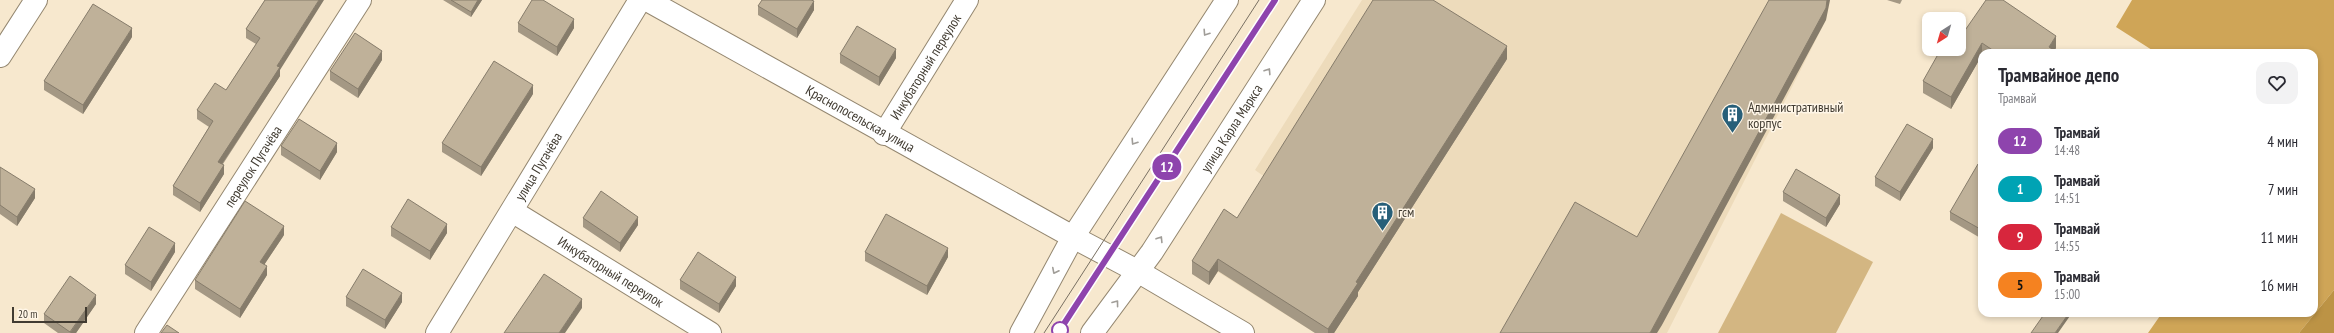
<!DOCTYPE html>
<html lang="ru">
<head>
<meta charset="utf-8">
<style>
	:root { --surface:#fff; --page:#f2f2f3; --text:#2b2b33; --muted:#7c7c81 }
	body { margin:0; font-family:"PT Sans Narrow",sans-serif; background:var(--page); color:var(--text); height:100vh; display:flex; flex-direction:column; font-size:15px; white-space:nowrap }
	* { box-sizing:border-box; margin:0 }
	p { font-size:13px; color:var(--muted) }
	.icon { flex:none; width:22px; height:22px; fill:none; stroke:currentColor; stroke-width:2; stroke-linecap:round; stroke-linejoin:round }
	.map { position:relative; flex:1; overflow:hidden }
	.sheet { position:absolute; left:1978px; top:49px; width:340px; height:268px; display:flex; flex-direction:column; background:var(--surface); border-radius:12px; box-shadow:0 2px 6px #0003 }
	.sheet>* { flex:none }
	.badge { padding:0 8px; border-radius:13px; font-size:14px; line-height:26px }
	.needle { width:26px; rotate:217deg }
	.buttons { position:absolute; left:1922px; top:12px; display:grid; gap:8px }
	.buttons a { display:grid; place-items:center; width:44px; height:44px; border-radius:8px; background:var(--surface); box-shadow:0 2px 6px #0003; font-size:20px }
	.scale { position:absolute; left:12px; bottom:10px; width:75px; box-sizing:border-box; padding-left:4px; border:2px solid #413b31; border-top:0; font-size:11px; line-height:14px; white-space:nowrap; color:#413b31; -webkit-text-stroke:3px #fff6e7; paint-order:stroke }
	.map>.badge { position:absolute; translate:-50% -50%; box-shadow:0 0 0 2px #fff }
	.round { display:grid; place-items:center; flex:none; width:42px; height:42px; border-radius:12px; background:var(--page) }
	.headline { display:flex; align-items:center; justify-content:space-between; height:68px; padding:0 20px }
	h1 { font-size:19px; font-weight:600; line-height:30px }
	ul { padding:0; list-style:none }
	li { display:flex; align-items:center; gap:12px; height:48px; padding:0 20px }
	li div { flex:1 }
	li b { display:block; font-size:15px }
	li em { font-style:normal }
	li .badge { min-width:44px; font-weight:700; text-align:center }
	.map>svg:first-child { display:block }
	.built { fill:#eddbbb }
	.green { fill:#d3b682 }
	.forest { fill:#cfa557 }
	.water { fill:#bc9345 }
	.lines { fill:none; stroke-linecap:round; stroke-linejoin:round }
	.street-casing { stroke:#948770; stroke-width:24 }
	.primary-casing { stroke:#948770; stroke-width:24 }
	.street { stroke:#fff; stroke-width:22 }
	.primary { stroke:#fff; stroke-width:22 }
	.tram { stroke:#797062; stroke-width:1 }
	.wall { fill:#a49884 }
	.shaded-wall { fill:#867c6b }
	.building { fill:#bfb199; stroke:#867c6b }
	.oneway { stroke:#a09d98 }
	.line-casing { stroke:#fff; stroke-width:9 }
	.line { stroke:#8e44ad; stroke-width:6 }
	.stop-dot { fill:#fff; stroke:#8e44ad; stroke-width:2 }
	.labels { text-anchor:middle; stroke-width:3; stroke-linejoin:round; paint-order:stroke }
	.street-label { font-size:14px; fill:#413b31; stroke:#fff6e7 }
	.poi-label { font-size:14px; fill:#413b31; stroke:#fff6e7; text-anchor:start }
</style>
</head>
<body>
<div class="map">
<svg width="2334" height="333" viewBox="0 0 2334 333">
	<rect width="100%" height="100%" fill="#f7e8ce"/>
	<!-- built -->
	<path class="built" d="M1362 0H1830L1826 20 1667 333H1315L1218 272 1209 285 1192 274 1224 222 1237 230 1269 180 1255 170Z"/>
	<!-- green -->
	<path class="green" d="M1781 213 1873 262 1836 333H1718Z"/>
	<!-- forest -->
	<path class="forest" d="M2132 0H2334V290L2299 333H2148L2162 313H2314V53H2151L2152 50 2116 27Z"/>
	<!-- water -->
	<path class="water" d="M2334 290V333H2299Z"/>
	<g class="lines">
		<defs>
			<g id="street">
				<path id="s1" d="M647 0 1073 237"/>
				<path d="M0 56 36 0"/>
				<path id="s2" d="M884 134 967 0"/>
				<path id="s3" d="M512 211 710 333"/>
				<path d="M1139 272 1243 333"/>
				<path id="s4" d="M146 333 360 0"/>
				<path id="s5" d="M437 333 640 0"/>
			</g>
			<g id="primary">
				<path d="M1073 237 1139 272"/>
				<path d="M1021 333 1073 237 1227 0"/>
				<path id="s6" d="M1092 333 1152 252 1314 0"/>
			</g>
		</defs>
		<!-- street casing -->
		<use href="#street" class="street-casing"/>
		<!-- primary casing -->
		<use href="#primary" class="primary-casing"/>
		<!-- street -->
		<use href="#street" class="street"/>
		<!-- primary -->
		<use href="#primary" class="primary"/>
		<!-- tram -->
		<path class="tram" d="M1044 333 1259 0
			M1058 333 1275 0"/>
	</g>
	<!-- wall -->
	<path class="wall" d="M265 0 280 70V76L223 164 224 174 200 212 173 195V186L209 127 197 119V110L226 90 256 44 246 38V29Z
		M443 0H482L471 17Z
		M1887 0H1902L1900 4Z
		M758 6 814 10 797 38 758 15Z
		M518 23 574 28 557 56 518 32Z
		M132 37 83 114 44 90V81Z
		M1959 39 2056 48 2054 50 2058 53H1982V55L1951 109 1923 93V81L1959 49Z
		M840 54 896 58 879 86 840 63Z
		M1507 59 1358 292V296L1334 333H1315L1218 271 1209 285 1192 274V261L1237 218Z
		M382 60 358 98 330 80V71Z
		M533 94 481 176 442 152V143Z
		M281 146 337 152 320 180 281 155Z
		M1933 148 1900 201 1875 186V177Z
		M0 167 35 198 17 226 0 214Z
		M1982 167V239L1950 220V212Z
		M1783 192 1840 204 1826 227 1783 201Z
		M583 218 638 225 620 252 583 227Z
		M391 227 447 233 430 260 391 236Z
		M284 235 264 265 267 275 240 318 195 289V280Z
		M175 252 151 291 125 274V265Z
		M865 252 948 257 927 295 865 261Z
		M680 280 736 286 719 313 680 289Z
		M346 297 402 302 385 329 346 306Z
		M96 304 76 333H58L44 323V314Z"/>
	<!-- shaded-wall -->
	<path class="shaded-wall" d="M319 0H324L280 70V76L218 170V162L277 66Z
		M478 0H482L471 17V12Z
		M1827 0H1830L1826 20 1662 325 1657 333H1650Z
		M814 1V10L797 38V29Z
		M574 19V28L557 56V47Z
		M132 28V37L83 114V105Z
		M2056 36V48L2053 53 2049 47Z
		M1982 43V55L1951 109V97Z
		M1507 46V59L1358 292V296L1334 333H1328V329L1356 282Z
		M896 49V58L879 86V77Z
		M382 51V60L358 98V89Z
		M533 85V94L481 176V167Z
		M1933 139V148L1900 201V192Z
		M337 143V152L320 180V171Z
		M224 165V174L200 212V203Z
		M35 189V198L17 226V217Z
		M1840 195V204L1826 227V218Z
		M638 217V225L620 252V243Z
		M447 224V233L430 260V251Z
		M284 226V235L260 271V262Z
		M175 243V252L151 291V282Z
		M948 248V257L927 295V286Z
		M1218 259V271L1209 285V272Z
		M267 266V275L240 318V309Z
		M736 277V286L719 313V304Z
		M402 293V302L385 329V320Z
		M96 295V304L76 333H70Z
		M582 299V308L565 333H559Z
		M2069 313H2072L2058 333H2055Z"/>
	<!-- building -->
	<path class="building" d="M265 0H319L277 66 280 67 218 162 224 165 200 203 173 186 213 121 197 110 215 83 226 90 260 38 246 29Z
		M451 0H478L471 12Z
		M532 0H543L574 19 557 47 518 23Z
		M762 0H811L814 1 797 29 758 6Z
		M1373 0H1433L1507 46 1356 282 1358 283 1328 329 1218 259 1209 272 1192 261 1224 209 1237 218Z
		M1769 0H1827L1826 8 1650 333H1500L1575 202 1637 237Z
		M1986 0H2003L2056 36 2049 47 2058 53H1997L1982 43 1951 97 1923 81 1941 49H1959V39Z
		M93 4 132 28 83 105 44 81Z
		M857 26 896 49 879 77 840 54Z
		M355 33 382 51 358 89 330 71Z
		M494 61 533 85 481 167 442 143Z
		M299 119 337 143 320 171 281 146Z
		M1907 124 1933 139 1900 192 1875 177Z
		M1978 164 1982 167V230L1950 212Z
		M0 167 35 189 17 217 0 205Z
		M1796 169 1840 195 1826 218 1783 192Z
		M601 191 638 217 620 243 583 218Z
		M408 199 447 224 430 251 391 227Z
		M245 201 284 226 260 262 267 266 240 309 195 280Z
		M886 214 948 248 927 286 865 252Z
		M149 227 175 243 151 282 125 265Z
		M698 252 736 277 719 304 680 280Z
		M363 269 402 293 385 320 346 297Z
		M544 274 582 299 559 333H504Z
		M70 276 96 295 70 332 44 314Z
		M2045 313H2069L2055 333H2031Z
		M167 325 179 333H161Z"/>
	<!-- one-way arrows -->
	<defs><path id="oneway-chevron" d="M-2-3.5L2.5 0L-2 3.5" fill="none" stroke-width="1.6" stroke-linecap="round" stroke-linejoin="round"/></defs>
	<g class="oneway">
		<use href="#oneway-chevron" transform="translate(1206 33) rotate(123)"/>
		<use href="#oneway-chevron" transform="translate(1268 71) rotate(-57)"/>
		<use href="#oneway-chevron" transform="translate(1134 142) rotate(123)"/>
		<use href="#oneway-chevron" transform="translate(1160 239) rotate(-58)"/>
		<use href="#oneway-chevron" transform="translate(1055 271) rotate(117)"/>
		<use href="#oneway-chevron" transform="translate(1116 303) rotate(-53)"/>
	</g>
	<g class="lines">
		<defs>
			<path id="line" d="M1058 333 1275 0"/>
		</defs>
		<!-- line casing -->
		<use href="#line" class="line-casing"/>
		<!-- line -->
		<use href="#line" class="line"/>
	</g>
	<!-- icons -->
	<defs>
		<symbol id="building-pin" viewBox="-11 -11 22 30"><path d="M0 17L-7.5 6A9.5 9.5 0 1 1 7.5 6Z" fill="#275f79" stroke="#fff6e7"/><path d="M-4-6H4V6H1V3H-1V6H-4ZM-2.5-4.3h1.7v1.8h-1.7ZM.8-4.3h1.7v1.8H.8ZM-2.5-1h1.7V.8h-1.7ZM.8-1h1.7V.8H.8Z" fill="#fff"/></symbol>
	</defs>
	<g fill-rule="evenodd">
		<use href="#building-pin" x="1720" y="102" width="25" height="34"/>
		<use href="#building-pin" x="1370" y="200" width="25" height="34"/>
	</g>
	<!-- markers -->
	<circle class="stop-dot" cx="1060" cy="330" r="8"/>
	<g class="labels">
		<!-- street labels -->
		<g class="street-label">
			<text dy="5" stroke="none"><textPath href="#s2" startOffset="79">Инкубаторный переулок</textPath></text>
			<text dy="5" stroke="none"><textPath href="#s1" startOffset="244">Краснопосельская улица</textPath></text>
			<text dy="5" stroke="none"><textPath href="#s6" startOffset="248">улица Карла Маркса</textPath></text>
			<text dy="5" stroke="none"><textPath href="#s4" startOffset="198">переулок Пугачёва</textPath></text>
			<text dy="5" stroke="none"><textPath href="#s5" startOffset="195">улица Пугачёва</textPath></text>
			<text dy="5" stroke="none"><textPath href="#s3" startOffset="116">Инкубаторный переулок</textPath></text>
		</g>
		<!-- poi labels -->
		<g class="poi-label">
			<text x="1748" y="112">Административный<tspan x="1748" dy="16">корпус</tspan></text>
			<text x="1398" y="217">гсм</text>
		</g>
	</g>
</svg>
<div class="buttons">
<a><svg class="needle" viewBox="-14 -14 28 28"><path d="M0-13l5 13h-10z" fill="#e53935"/><path d="M0 13l5-13h-10z" fill="#7c7c81"/></svg></a>
</div>
<div class="scale">20 m</div>
<b class="badge" style="left:1167px;top:167px;background:#8e44ad;color:#fff">12</b>
<section class="sheet">
<div class="headline"><div><h1>Трамвайное депо</h1><p>Трамвай</p></div><a class="round"><svg class="icon" aria-label="heart" viewBox="0 0 24 24"><path d="M12 20l-8-8c-3-5 5-10 8-4 3-6 11-1 8 4z"/></svg></a></div>
<ul>
<li><span class="badge" style="background:#8e44ad;color:#fff">12</span><div><b>Трамвай</b><p>14:48</p></div><em>4 мин</em></li>
<li><span class="badge" style="background:#00a3b4;color:#fff">1</span><div><b>Трамвай</b><p>14:51</p></div><em>7 мин</em></li>
<li><span class="badge" style="background:#d7263d;color:#fff">9</span><div><b>Трамвай</b><p>14:55</p></div><em>11 мин</em></li>
<li><span class="badge" style="background:#f58220;color:#111">5</span><div><b>Трамвай</b><p>15:00</p></div><em>16 мин</em></li>
</ul>
</section>
</div>
</body>
</html>
